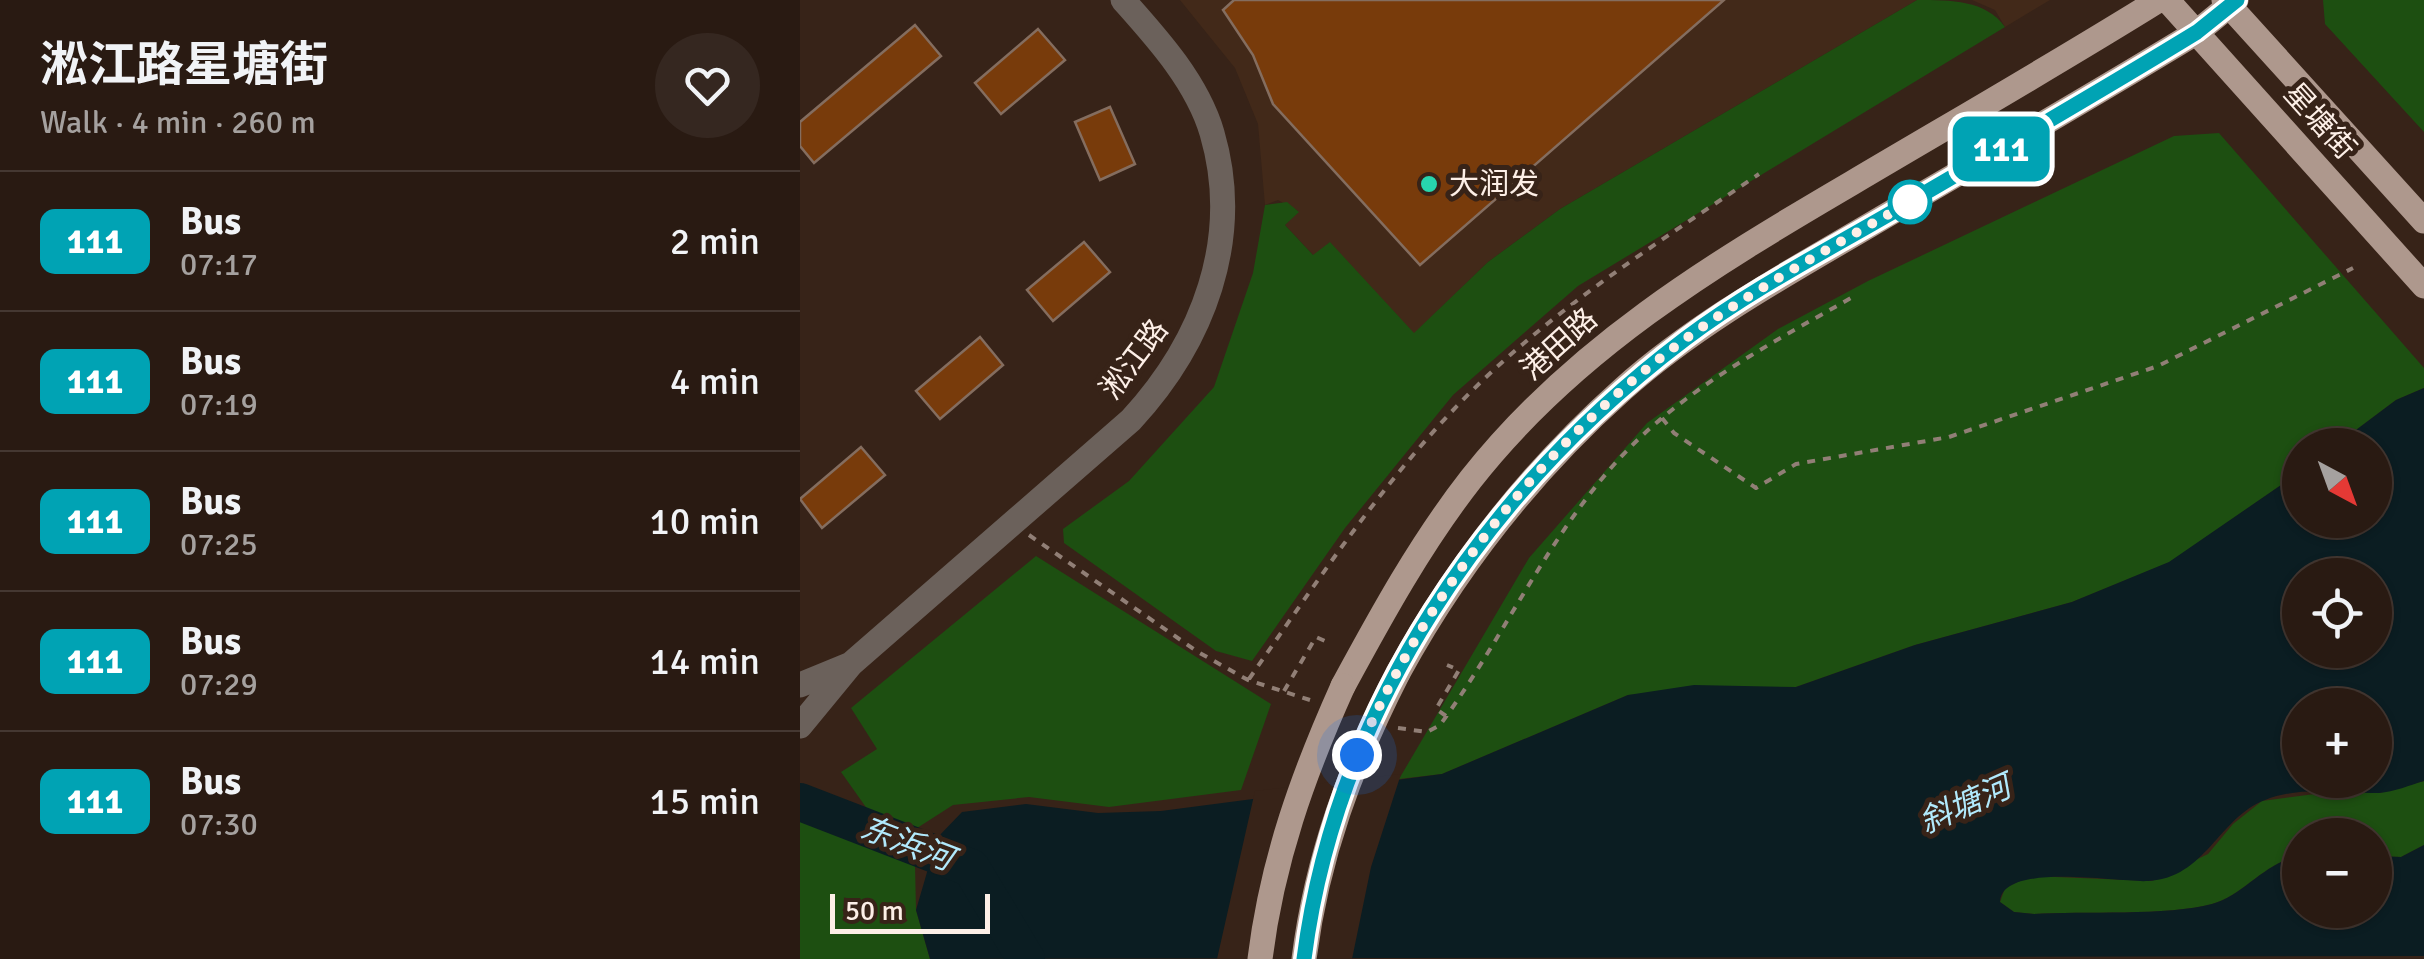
<!DOCTYPE html>
<html lang="en">
<head>
<meta charset="utf-8">
<style>
	:root { --surface:#291a12; --page:#352720; --text:#f1f3f6; --muted:#a5a19f; --line:#453832 }
	body { margin:0; font-family:Signika,"Noto Sans SC",sans-serif; background:var(--page); color:var(--text); height:100vh; display:flex; flex-direction:column; font-size:38px; white-space:nowrap }
	* { box-sizing:border-box; margin:0 }
	p { font-size:32px; color:var(--muted) }
	.icon { flex:none; width:55px; height:55px; fill:none; stroke:currentColor; stroke-width:2; stroke-linecap:round; stroke-linejoin:round }
	.map { position:relative; flex:1; overflow:hidden }
	.panel { display:flex; flex-direction:column; background:var(--surface); width:800px }
	.panel>* { flex:none }
	.badge { padding:0 20px; border-radius:15px; font-size:35px; line-height:65px }
	.needle { width:65px; rotate:139deg }
	.controls { position:absolute; left:1482px; top:428px; display:grid; gap:20px }
	.controls a { display:grid; place-items:center; width:110px; height:110px; border-radius:50%; background:var(--surface); box-shadow:0 2px 8px #0004,0 0 0 2px var(--line); font-size:50px }
	.scale { position:absolute; left:30px; bottom:25px; width:160px; box-sizing:border-box; padding-left:10px; border:5px solid #fdefe7; border-top:0; font-size:28px; line-height:35px; white-space:nowrap; color:#fdefe7; -webkit-text-stroke:8px #372318; paint-order:stroke }
	.you { position:absolute; width:50px; height:50px; margin:-25px; border:8px solid #fff; border-radius:50%; background:#1a73e8; box-shadow:0 0 0 15px #1a73e833 }
	.map>.badge { position:absolute; translate:-50% -50%; box-shadow:0 0 0 5px #fff }
	.round { display:grid; place-items:center; flex:none; width:105px; height:105px; border-radius:52px; background:var(--page) }
	.headline { display:flex; align-items:center; justify-content:space-between; height:170px; padding:0 40px }
	h1 { font-size:48px; font-weight:700; line-height:75px }
	ul { padding:0; list-style:none }
	li { display:flex; align-items:center; gap:30px; height:140px; padding:0 40px; border-top:2px solid var(--line) }
	li div { flex:1 }
	li b { display:block; font-size:38px }
	li em { font-style:normal }
	li .badge { min-width:110px; font-weight:700; text-align:center }
	main { display:flex; flex:1; min-height:0 }
	.map>svg:first-child { display:block }
	.built { fill:#422919 }
	.green { fill:#1d4f11 }
	.water { fill:#0b1d22; fill-rule:evenodd }
	.pier { fill:#372318 }
	.lines { fill:none; stroke-linecap:round; stroke-linejoin:round }
	.river { stroke:#0b1d22; stroke-width:38 }
	.building { fill:#783b0b; stroke:#846d5f; stroke-width:2.5 }
	.path { stroke:#917f76; stroke-width:4; stroke-dasharray:8 8; stroke-linecap:butt }
	.tertiary { stroke:#6b615b; stroke-width:25 }
	.primary { stroke:#ae988d; stroke-width:25 }
	.primary-bridge { stroke:#ae988d; stroke-width:25 }
	.line-casing { stroke:#fff; stroke-width:22 }
	.line { stroke:#00a3b4; stroke-width:15 }
	.walk { stroke:#fdefe7; stroke-width:10; stroke-dasharray:0 18 }
	.poi-dot { fill:#27d5ad; stroke:#372318; stroke-width:4 }
	.stop-dot { fill:#fff; stroke:#00a3b4; stroke-width:5 }
	.labels { text-anchor:middle; stroke-width:10; stroke-linejoin:round; paint-order:stroke }
	.street-label { font-size:30px; fill:#fdefe7; stroke:#372318 }
	.poi-label { font-size:30px; fill:#fdefe7; stroke:#372318; text-anchor:start }
	.water-label { font-size:32px; font-style:italic; fill:#b1e9fc; stroke:#372318 }
</style>
</head>
<body>
<main>
<section class="panel">
<div class="headline"><div><h1>淞江路星塘街</h1><p>Walk · 4 min · 260 m</p></div><a class="round"><svg class="icon" aria-label="heart" viewBox="0 0 24 24"><path d="M12 20l-8-8c-3-5 5-10 8-4 3-6 11-1 8 4z"/></svg></a></div>
<ul>
<li><span class="badge" style="background:#00a3b4;color:#fff">111</span><div><b>Bus</b><p>07:17</p></div><em>2 min</em></li>
<li><span class="badge" style="background:#00a3b4;color:#fff">111</span><div><b>Bus</b><p>07:19</p></div><em>4 min</em></li>
<li><span class="badge" style="background:#00a3b4;color:#fff">111</span><div><b>Bus</b><p>07:25</p></div><em>10 min</em></li>
<li><span class="badge" style="background:#00a3b4;color:#fff">111</span><div><b>Bus</b><p>07:29</p></div><em>14 min</em></li>
<li><span class="badge" style="background:#00a3b4;color:#fff">111</span><div><b>Bus</b><p>07:30</p></div><em>15 min</em></li>
</ul>
</section>
<div class="map">
<svg width="1624" height="959" viewBox="0 0 1624 959">
	<rect width="100%" height="100%" fill="#372318"/>
	<!-- built -->
	<path class="built" d="M380 0H1117L760 209 688 262 614 334 530 243 514 256 485 225 498 211 478 200 465 205 458 124 435 68Z
		M1172 0H1250L1205 27 1195 10Z"/>
	<!-- green -->
	<path class="green" d="M1117 0C1151 0 1186 0 1205 27L778 286 653 395 545 528 452 661 416 651 264 543 263 529 329 481 414 387 453 273 465 205 487 202 499 212 485 225 513 255 530 242 614 333 688 262 760 209Z
		M1523 0H1624V132L1525 24Z
		M1419 133 1624 368V388L1596 400 1536 445H1500V472L1370 562 1272 602 1115 645 996 687 828 695 642 774 599 779 729 558 847 423 978 329 1068 281 1374 136Z
		M236 556 471 704 441 790 309 807 229 797 153 805 114 830 75 820 41 772 77 749 51 708Z
		M1624 781V845L1601 857 1575 856V835H1500V857C1466 860 1445 895 1412 904 1369 916 1282 911 1234 914L1214 912 1200 902 1205 888 1230 876 1352 881 1408 854 1433 824 1462 801 1553 789 1580 793Z
		M0 817 115 864 116 910 130 959H0Z"/>
	<!-- water -->
	<path class="water" d="M1624 388V781C1610 785 1594 792 1579 793 1542 794 1502 785 1465 800 1418 818 1406 878 1348 881 1319 883 1202 861 1200 902L1214 912 1234 914C1282 911 1369 916 1412 904 1445 895 1466 860 1500 857V910H1575V856L1601 857 1624 845V956L130 959 116 910 137 838 162 812 226 804 298 813 361 811 642 774 828 695 894 685 996 687 1115 645 1272 602 1369 562 1500 472V520H1575V445H1536L1596 400ZM1500 575H1575V650H1500ZM1500 705H1575V780H1500Z"/>
	<!-- pier -->
	<path class="pier" d="M601 774 571 867 552 959H417L455 791Z"/>
	<g class="lines">
		<!-- river -->
		<path class="river" d="M0 802 171 868 226 959"/>
	</g>
	<!-- building -->
	<path class="building" d="M434 0H924L620 265 473 104 453 55 423 10Z
		M115 25 141 56 14 163 0 146V122Z
		M238 29 265 60 201 114 175 83Z
		M310 107 335 164 300 180 275 122Z
		M284 242 310 272 253 321 227 290Z
		M180 337 203 365 140 419 116 391Z
		M61 447 85 475 22 528 0 499Z"/>
	<g class="lines">
		<!-- path -->
		<path class="path" d="M862 418 874 433 956 488 996 464 1149 437 1358 366 1553 268
			M229 535 398 652 448 680 513 701
			M449 679C521 576 593 466 684 379 767 300 865 238 959 174
			M484 691 516 637 525 641
			M646 716 636 709 659 670 647 665
			M598 728 627 732 640 725C703 639 747 538 819 459 883 389 970 344 1051 298"/>
		<!-- tertiary -->
		<path class="tertiary" d="M0 685 51 664
			M0 726 51 664 331 420C403 342 443 239 412 133 397 82 357 38 323 0"/>
		<!-- primary -->
		<path class="primary" d="M1367 0 1624 286
			M1424 0 1624 221
			M598 673C657 565 731 471 823 389 897 323 985 275 1070 225 1179 161 1289 98 1397 32L1436 0
			M543 686C582 614 621 543 671 479 773 349 912 265 1052 183 1155 122 1258 63 1359 0"/>
		<!-- primary-bridge -->
		<path class="primary-bridge" d="M460 959C472 861 503 775 543 686
			M504 959C517 856 551 765 598 673"/>
	</g>
	<g class="lines">
		<defs>
			<path id="line" d="M504 959C536 709 687 489 885 339 949 291 1022 253 1091 213 1193 153 1296 94 1397 32L1437 0"/>
		</defs>
		<!-- line casing -->
		<use href="#line" class="line-casing"/>
		<!-- line -->
		<use href="#line" class="line"/>
		<!-- walk -->
		<path class="walk" d="M557 755C628 589 743 443 888 337 962 284 1043 241 1122 195L1110 202"/>
	</g>
	<!-- markers -->
	<circle class="poi-dot" cx="629" cy="184" r="10"/>
	<circle class="stop-dot" cx="1110" cy="202" r="20"/>
	<g class="labels">
		<!-- street labels -->
		<g class="street-label">
			<text transform="translate(1520 121) rotate(48)" y="10">星塘街</text>
			<text transform="translate(759 344) rotate(-42)" y="10">港田路</text>
			<text transform="translate(334 359) rotate(-53)" y="10">淞江路</text>
		</g>
		<!-- poi labels -->
		<g class="poi-label">
			<text x="649" y="194">大润发</text>
		</g>
		<!-- water labels -->
		<g class="water-label">
			<text transform="translate(1165 804) rotate(-24)" y="11">斜塘河</text>
			<text transform="translate(107 843) rotate(21)" y="11">东浜河</text>
		</g>
	</g>
</svg>
<div class="controls">
<a><svg class="needle" viewBox="-14 -14 28 28"><path d="M0-13l5 13h-10z" fill="#e53935"/><path d="M0 13l5-13h-10z" fill="#a5a19f"/></svg></a>
<a><svg class="icon" aria-label="locate" viewBox="0 0 24 24"><circle cx="12" cy="12" r="6"/><path d="M12 2v4M12 18v4M2 12h4M18 12h4"/></svg></a>
<a>+</a>
<a>−</a>
</div>
<div class="scale">50 m</div>
<div class="you" style="left:557px;top:755px"></div>
<b class="badge" style="left:1201px;top:149px;background:#00a3b4;color:#fff">111</b>
</div>
</main>
</body>
</html>
